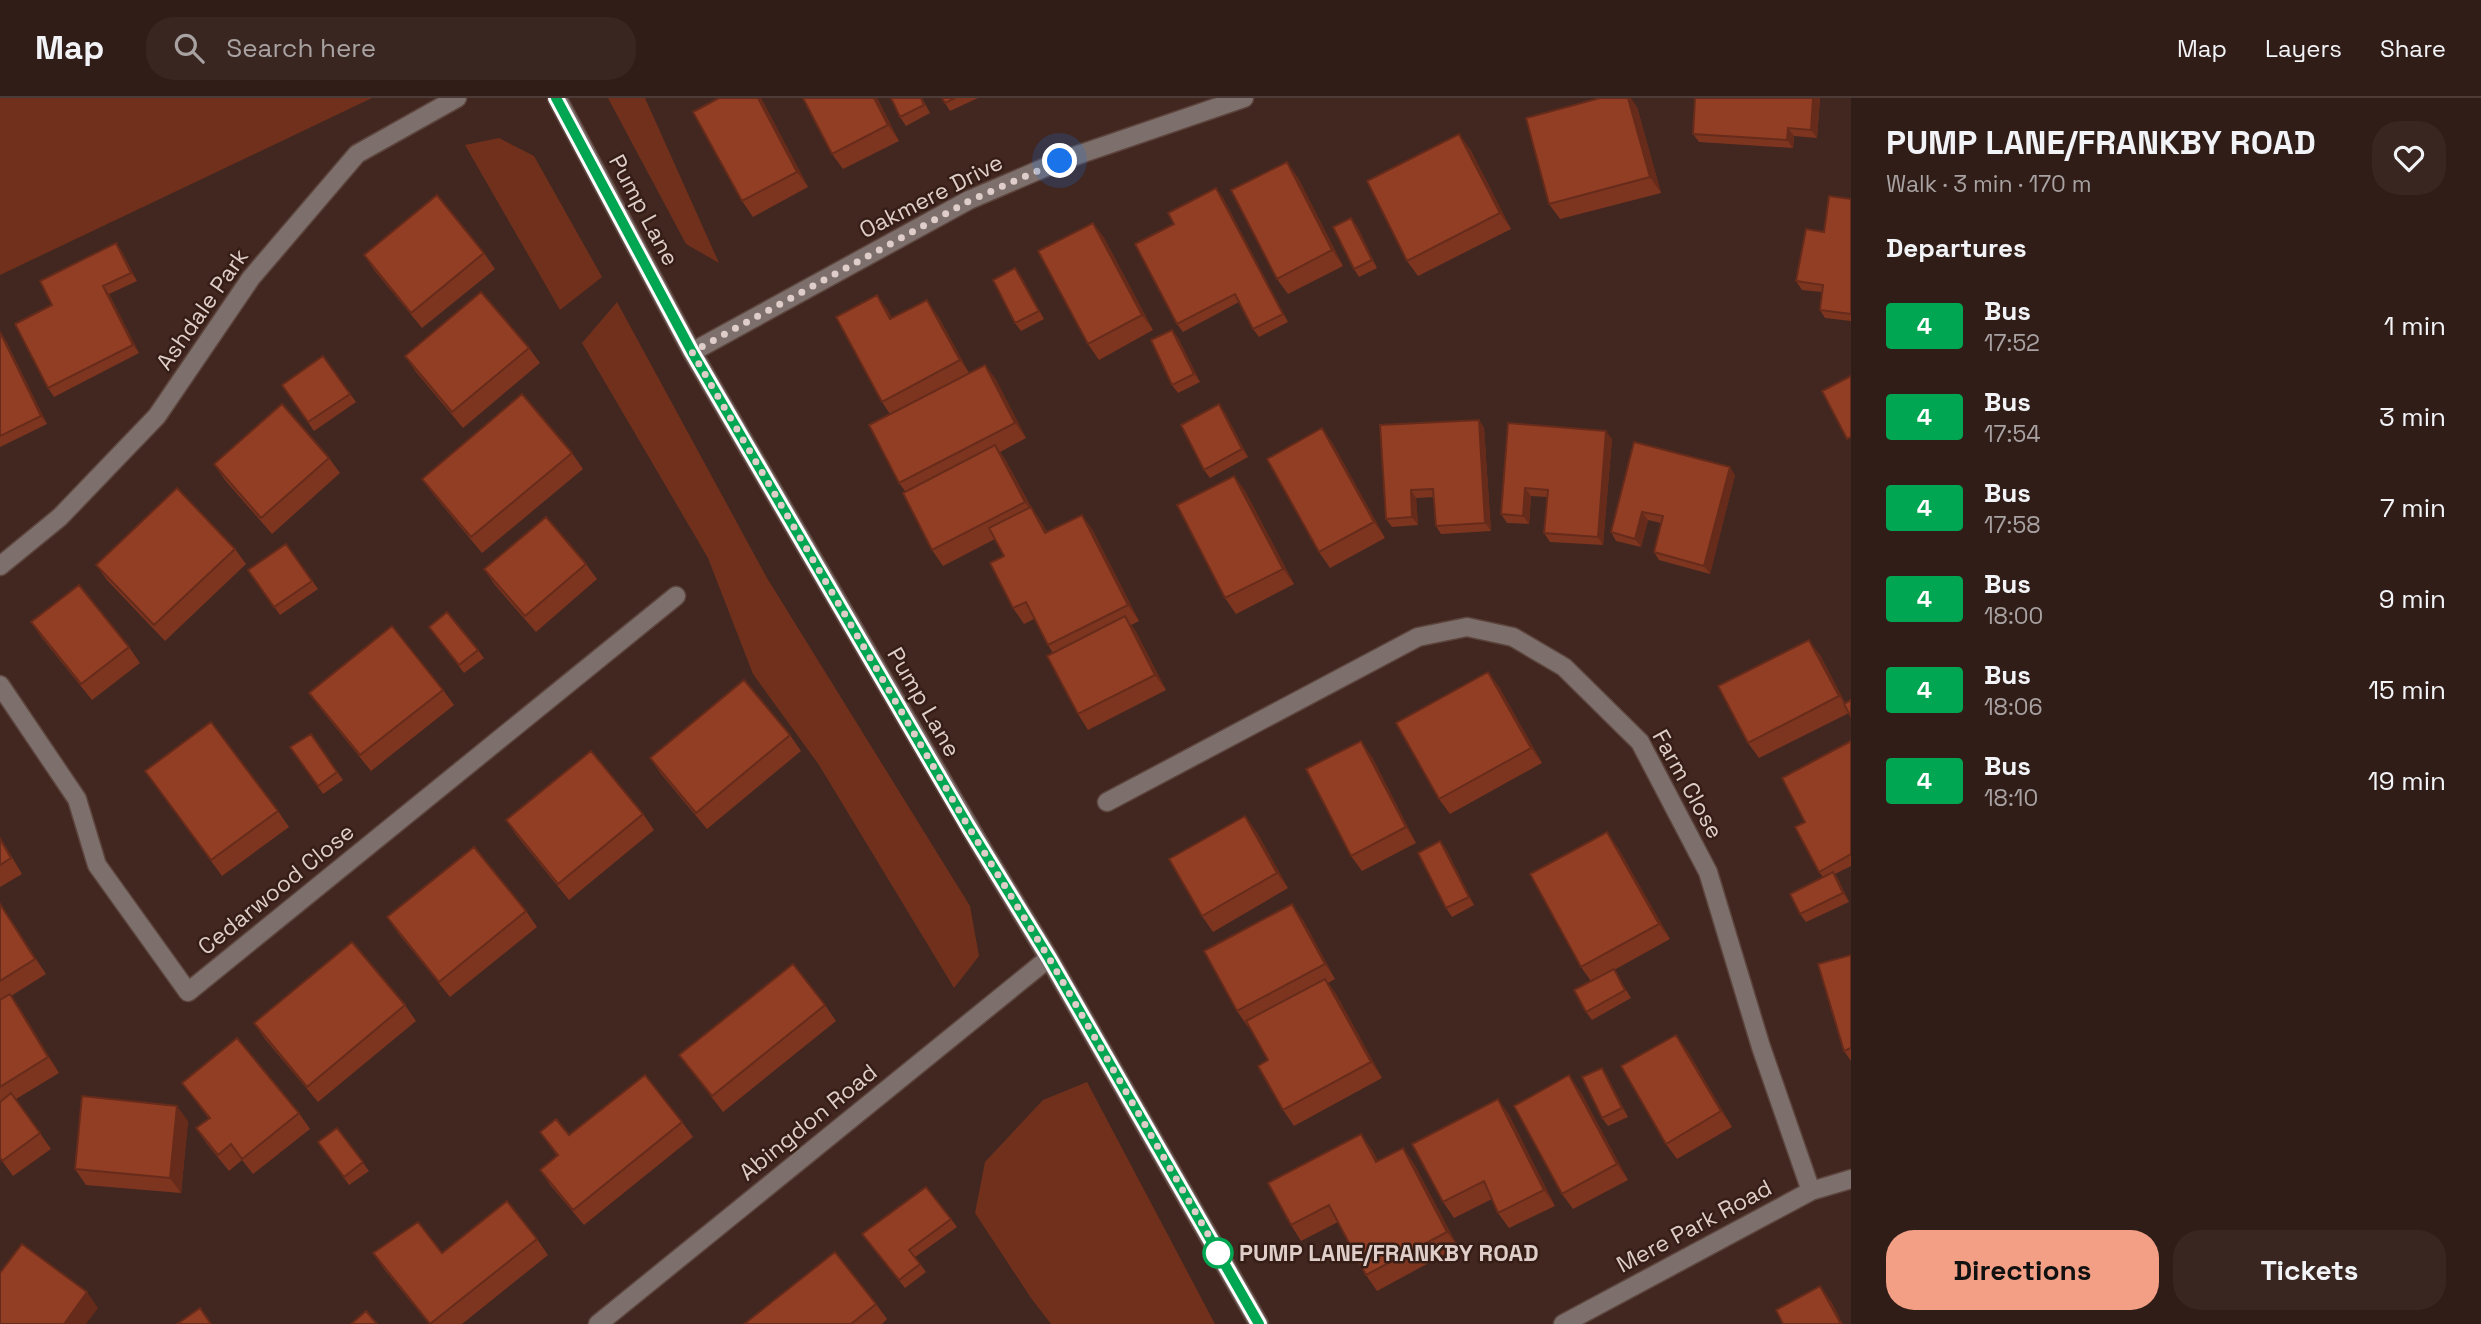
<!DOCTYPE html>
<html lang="en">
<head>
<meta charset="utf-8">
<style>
	:root { --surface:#311d18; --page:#392621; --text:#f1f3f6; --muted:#a8a2a2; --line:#4c3b37; --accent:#f39f85 }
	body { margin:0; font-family:"Space Grotesk",sans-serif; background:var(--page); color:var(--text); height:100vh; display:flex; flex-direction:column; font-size:26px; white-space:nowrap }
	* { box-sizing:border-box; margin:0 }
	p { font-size:23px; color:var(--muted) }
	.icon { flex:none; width:38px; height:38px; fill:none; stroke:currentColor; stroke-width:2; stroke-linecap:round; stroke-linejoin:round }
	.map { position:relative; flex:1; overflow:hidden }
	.side { display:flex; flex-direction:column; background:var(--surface); width:630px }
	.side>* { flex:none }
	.badge { padding:0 14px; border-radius:5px; font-size:24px; line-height:46px }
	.you { position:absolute; width:35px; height:35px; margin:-18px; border:5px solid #fff; border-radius:50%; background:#1a73e8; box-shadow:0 0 0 10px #1a73e833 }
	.map>.badge { position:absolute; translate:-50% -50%; box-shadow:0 0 0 4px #fff }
	h2 { padding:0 35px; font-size:26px; line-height:63px }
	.round { display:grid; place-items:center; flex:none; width:74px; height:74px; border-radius:28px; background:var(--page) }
	.head { display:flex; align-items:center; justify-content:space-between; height:119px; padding:0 35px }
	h1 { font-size:33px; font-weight:700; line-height:52px }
	.action { display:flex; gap:14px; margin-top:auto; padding:14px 35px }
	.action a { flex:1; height:80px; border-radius:28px; background:var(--accent); color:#111; font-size:28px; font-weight:700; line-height:80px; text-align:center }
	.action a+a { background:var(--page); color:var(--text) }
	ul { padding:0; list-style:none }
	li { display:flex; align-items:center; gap:21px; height:91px; padding:0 35px }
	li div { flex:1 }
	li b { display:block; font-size:26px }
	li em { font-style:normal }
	li .badge { min-width:77px; font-weight:700; text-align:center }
	header { display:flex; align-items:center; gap:42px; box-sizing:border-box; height:98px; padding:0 35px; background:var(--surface); border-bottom:2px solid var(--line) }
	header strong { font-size:33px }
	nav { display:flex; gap:38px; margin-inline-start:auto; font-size:24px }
	.search { width:490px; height:63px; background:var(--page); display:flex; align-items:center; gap:18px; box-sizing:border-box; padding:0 24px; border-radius:28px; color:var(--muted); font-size:26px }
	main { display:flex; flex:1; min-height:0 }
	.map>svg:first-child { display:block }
	.green { fill:#71301c }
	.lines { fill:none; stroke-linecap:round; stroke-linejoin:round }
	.minor-casing { stroke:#5d453e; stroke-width:21 }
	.minor { stroke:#7d6f6b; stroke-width:18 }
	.wall { fill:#7d3520 }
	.shaded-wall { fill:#662b1a }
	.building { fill:#913e25; stroke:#662b1a; stroke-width:2 }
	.line-casing { stroke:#fff; stroke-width:16 }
	.line { stroke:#00a651; stroke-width:10 }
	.walk { stroke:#decdc8; stroke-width:7; stroke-dasharray:0 12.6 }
	.stop-dot { fill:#fff; stroke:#00a651; stroke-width:3.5 }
	.labels { text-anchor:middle; stroke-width:5; stroke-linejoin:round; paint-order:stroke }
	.street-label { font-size:23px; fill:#decdc8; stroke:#361e16 }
	.stop-label { font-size:23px; font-weight:bold; fill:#decdc8; stroke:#361e16; text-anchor:start }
</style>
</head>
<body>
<header>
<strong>Map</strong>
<div class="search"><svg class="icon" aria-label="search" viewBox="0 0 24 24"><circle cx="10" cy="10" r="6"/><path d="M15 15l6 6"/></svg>Search here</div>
<nav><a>Map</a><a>Layers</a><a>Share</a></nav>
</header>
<main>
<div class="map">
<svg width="1851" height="1226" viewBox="0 0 1851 1226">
	<rect width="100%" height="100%" fill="#412720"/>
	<!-- green -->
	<path class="green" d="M0 0H372L0 177Z
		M608 0H645L719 165 686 146Z
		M499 40 534 58 602 179 560 212 465 47Z
		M617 204 767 480 970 808 979 858 954 890 819 667 753 576 708 460 582 245Z
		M1087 984 1215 1226H1051L1031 1200 975 1115 985 1064 1043 1002Z"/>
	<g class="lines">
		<defs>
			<path id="minor" d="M557 0 692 254 983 752 1049 860 1259 1226
				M692 254 969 102 1060 63 1244 0
				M0 468 60 419 157 318 251 180 357 56 457 0
				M0 587 77 701 97 767 188 894 676 498
				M1107 704 1418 539 1467 529 1513 539 1564 569 1640 644 1708 774 1761 949 1811 1093
				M598 1226 1049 860
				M1563 1226 1811 1093 1851 1081"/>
		</defs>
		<!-- minor casing -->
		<use href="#minor" class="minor-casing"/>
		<!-- minor -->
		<use href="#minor" class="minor"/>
	</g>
	<!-- wall -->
	<path class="wall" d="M761 0 808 89 753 119 742 103Z
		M877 0 899 43 843 71 832 56Z
		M891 0H922L930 15 906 28 900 19Z
		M942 0H978L950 13Z
		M1695 0H1820L1817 40 1794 38 1793 50 1699 44 1693 36Z
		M1637 9 1661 95 1560 121 1549 106Z
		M1470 51 1511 131 1418 178 1407 163Z
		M1287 64 1298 80 1343 168 1288 196 1277 181Z
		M1222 98 1288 224 1259 239 1253 231 1239 204 1183 234 1177 226 1174 126Z
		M1851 101V223L1825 220 1820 212 1822 194 1802 192 1796 183 1824 134Z
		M1093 125 1104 140 1153 232 1099 262 1088 246Z
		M1357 128 1377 170 1359 179 1354 171Z
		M116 145 122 154 137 183 109 196 139 255 54 299 48 290 52 207Z
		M484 155 495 171 422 230 375 173 364 157Z
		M1021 178 1044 221 1021 233 1015 225Z
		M877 197 892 220 938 218 969 275 985 267 996 282 1026 340 1000 354 1006 363 1031 409 1042 425 1047 434 1082 417 1093 433 1139 523 1131 527 1136 534 1166 592 1088 632 1078 616 1053 555 1048 547 1034 521 1024 526 1013 510 1004 458 995 441 943 468 932 452 905 393 899 385 890 316 882 304Z
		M1172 232 1178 240 1200 284 1178 295 1172 287Z
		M0 235 6 243 47 326 0 349Z
		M529 250 540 265 463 330 416 274 405 258Z
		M323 258 356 304 314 333 282 287Z
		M1219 306 1225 315 1248 359 1210 380 1204 372Z
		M1479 322 1484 330 1491 433 1441 436 1436 428 1434 399 1416 400 1418 427 1392 429 1386 421 1380 327Z
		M1508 325 1612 341 1603 447 1550 444 1544 435 1547 399 1531 398 1529 426 1507 425 1501 416Z
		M1322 330 1333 346 1385 440 1330 470 1319 454Z
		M1634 344 1735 377 1710 476 1659 462 1654 454 1661 425 1648 422 1641 449 1616 443 1611 434Z
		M572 355 583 371 482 455 433 396 422 381Z
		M329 360 340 375 272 436 225 382 214 366Z
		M1234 378 1245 393 1294 486 1236 516 1225 500Z
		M286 446 318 491 280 517 248 472Z
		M235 451 246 466 165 543 107 482 96 467Z
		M586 466 597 481 536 534 495 487 484 471Z
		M31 524 129 549 140 565 92 602 42 540Z
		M429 529 478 552 484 560 464 575Z
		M1820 557 1845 605 1849 615 1759 660 1748 645Z
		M1488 574 1499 589 1542 665 1450 716 1439 701Z
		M443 592 454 607 371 673 320 610 309 595Z
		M311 636 343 682 323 696 290 649Z
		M790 637 801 653 707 731 661 676 650 660Z
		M1851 643V768L1835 776 1839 783 1849 804 1806 824 1800 816 1823 779 1819 774 1805 724Z
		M1372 659 1416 745 1362 773 1351 758Z
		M145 673 278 713 289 729 222 778Z
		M643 716 654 732 569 802 517 738 506 722Z
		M1256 733 1288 790 1213 834 1202 818Z
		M0 739 22 776 0 789Z
		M1440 743 1446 751 1474 807 1452 819 1446 810Z
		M1618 750 1670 841 1614 872 1631 900 1592 922 1586 914 1591 883 1581 869Z
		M0 805 46 876 11 898 21 912 59 975 16 1001 51 1051 13 1078 0 1060Z
		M526 813 537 829 450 899 398 835 387 819Z
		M1303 822 1335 881 1328 885 1336 896 1382 980 1294 1028 1283 1012 1268 962 1249 928 1248 929 1237 913Z
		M1851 857V963L1844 953Z
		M405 907 416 923 318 1004 265 941 254 925Z
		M825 907 836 923 723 1014 679 957Z
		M1687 952 1732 1029 1677 1061 1666 1046Z
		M1607 978 1628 1019 1608 1028 1602 1020Z
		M182 985 299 1015 310 1031 253 1076 242 1062 229 1073 207 1046 196 1030 209 1021Z
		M1580 993 1628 1082 1573 1111 1562 1096Z
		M1498 1001 1509 1017 1555 1108 1509 1130 1498 1115 1492 1101 1454 1120 1443 1104Z
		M188 1023 181 1095 86 1087 75 1071Z
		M682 1024 693 1039 584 1127 551 1088 540 1072 557 1058 540 1034 569 1037Z
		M337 1030 369 1073 349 1087 318 1044Z
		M1403 1050 1414 1066 1458 1149 1377 1193 1366 1177 1338 1124 1301 1143 1291 1127 1372 1052 1378 1063Z
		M951 1121 957 1129 915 1159 926 1174 905 1190 862 1136Z
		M537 1141 548 1157 462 1226H429L384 1171 373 1155H442Z
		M876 1206 887 1221 882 1226H744Z"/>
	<!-- shaded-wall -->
	<path class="shaded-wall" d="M758 0H761L808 89 797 74Z
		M874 0H877L899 43 888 27Z
		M1628 0H1631L1637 9 1661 95 1650 79Z
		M1813 0H1820L1817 40 1811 32Z
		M1788 30 1794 38 1793 50 1787 42Z
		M1459 36 1470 51 1511 131 1500 115Z
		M1287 64 1298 80 1343 168 1332 152Z
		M1216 90 1222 98 1288 224 1283 216Z
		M1351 120 1357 128 1377 170 1372 162Z
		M1093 125 1104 140 1153 232 1142 217Z
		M116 145 122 154 137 183 131 175Z
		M1015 170 1021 178 1044 221 1039 213Z
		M103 188 109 196 139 255 133 247Z
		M877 197 888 212 901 237 890 221Z
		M927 202 938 218 971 278 960 262Z
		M1172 232 1178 240 1200 284 1194 276Z
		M0 234 6 243 47 326 41 318Z
		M985 267 996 282 1026 340 1015 325Z
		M1219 306 1225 315 1248 359 1242 351Z
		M1479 322 1484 330 1491 433 1485 425Z
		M1322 330 1333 346 1385 440 1374 424Z
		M1606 333 1612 341 1603 447 1598 439Z
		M995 347 1006 363 1036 420 1025 404Z
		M1730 369 1735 377 1710 476 1704 468Z
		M1234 378 1245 393 1294 486 1283 471Z
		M1525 390 1531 398 1529 426 1523 418Z
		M1411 392 1416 400 1418 427 1412 419Z
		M1031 409 1042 425 1056 451 1045 435Z
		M1642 414 1648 422 1641 449 1635 441Z
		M1082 417 1093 433 1139 523 1128 507Z
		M1125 518 1136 534 1166 592 1155 577Z
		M1809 542 1820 557 1850 614 1839 598Z
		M1488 574 1499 589 1542 665 1531 650Z
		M1361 643 1372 659 1416 745 1406 729Z
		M1245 718 1256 733 1288 790 1277 775Z
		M1607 734 1618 750 1670 841 1659 826Z
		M1440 743 1446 751 1474 807 1469 799Z
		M1833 774 1839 783 1849 804 1843 795Z
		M0 805 46 876 35 861Z
		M1292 806 1303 822 1335 881 1325 866Z
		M1325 881 1336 896 1382 980 1371 964Z
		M10 896 21 912 59 975 48 959Z
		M1676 937 1687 952 1732 1029 1721 1013Z
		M1602 970 1607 978 1628 1019 1622 1010Z
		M1569 977 1580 993 1628 1082 1617 1066Z
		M1498 1001 1509 1017 1555 1108 1544 1092Z
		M177 1008 188 1023 181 1095 170 1080Z
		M1361 1036 1372 1052 1387 1080 1376 1064Z
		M1403 1050 1414 1066 1458 1149 1447 1134Z
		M1820 1188 1831 1203 1843 1226H1841Z
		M87 1194 98 1210 86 1226H64Z"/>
	<!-- building -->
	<path class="building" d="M719 0H758L797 74 742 103 693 14Z
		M803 0H874L888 27 832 56Z
		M891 0H921L924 7 900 19Z
		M942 0H955L945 5Z
		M1600 0H1628L1650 79 1549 106 1526 20Z
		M1695 0H1813L1811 32 1788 30 1787 42 1693 36Z
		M1459 36 1500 115 1407 163 1367 83Z
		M1287 64 1332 152 1277 181 1231 92Z
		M1216 90 1283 216 1253 231 1235 196 1177 226 1135 146 1174 126 1168 115Z
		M437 97 484 155 411 215 364 157Z
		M1829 98 1851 101V216L1820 212 1823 187 1796 183 1806 131 1824 134Z
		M1351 120 1372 162 1354 171 1333 129Z
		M1093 125 1142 217 1088 246 1038 153Z
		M116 145 131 175 103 188 133 247 48 290 15 226 52 207 40 183Z
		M1015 170 1039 213 1015 225 993 182Z
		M481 194 529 250 452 314 405 258Z
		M877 197 890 221 927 202 960 262 882 304 836 219Z
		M1172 232 1194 276 1172 287 1151 242Z
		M0 234 41 318 0 338Z
		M323 258 350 296 308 324 282 287Z
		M985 267 1015 325 899 385 869 327Z
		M1851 278V339L1847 341 1822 293Z
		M522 296 572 355 471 439 422 381Z
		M282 306 329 360 261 420 214 366Z
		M1219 306 1242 351 1204 372 1181 327Z
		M1479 322 1485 425 1436 428 1433 391 1411 392 1412 419 1386 421 1380 327Z
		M1508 325 1606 333 1598 439 1544 435 1548 392 1525 390 1523 418 1501 416Z
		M1322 330 1374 424 1319 454 1267 361Z
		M1634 344 1730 369 1704 468 1654 454 1663 418 1642 414 1635 441 1611 434Z
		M995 347 1025 404 932 452 903 395Z
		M1234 378 1283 471 1225 500 1177 407Z
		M177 390 235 451 154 527 96 467Z
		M1031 409 1045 435 1082 417 1128 507 1048 547 1026 504 1013 510 990 465 1004 458 989 430Z
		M546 419 586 466 525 518 484 471Z
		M286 446 312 483 274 509 248 472Z
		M79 487 129 549 81 586 31 524Z
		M447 514 478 552 459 567 429 529Z
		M1125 518 1155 577 1078 616 1047 558Z
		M392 528 443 592 360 657 309 595Z
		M1809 542 1839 598 1748 645 1718 588Z
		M1488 574 1531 650 1439 701 1396 625Z
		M744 582 790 637 696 715 650 660Z
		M1851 602V619L1844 606Z
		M211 624 278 713 211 762 145 673Z
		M311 636 337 674 318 688 290 649Z
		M1361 643 1406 729 1351 758 1306 671Z
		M1851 643V756L1819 774 1795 729 1805 724 1782 680Z
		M591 653 643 716 558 786 506 722Z
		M1245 718 1277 775 1202 818 1169 761Z
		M1607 734 1659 826 1581 869 1530 776Z
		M0 741 11 760 0 767Z
		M1440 743 1469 799 1446 810 1418 755Z
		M474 749 526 813 439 884 387 819Z
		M1833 774 1843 795 1800 816 1790 796Z
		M0 806 35 861 0 883Z
		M1292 806 1325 866 1237 913 1204 853Z
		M352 844 405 907 307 989 254 925Z
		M1851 857V950L1844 953 1818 866Z
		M793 866 825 907 712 998 679 957Z
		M1614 871 1625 892 1586 914 1574 892Z
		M1325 881 1371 964 1283 1012 1258 968 1268 962 1246 923Z
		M10 896 48 959 0 989V902Z
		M1676 937 1721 1013 1666 1046 1621 968Z
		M237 940 299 1015 242 1061 231 1046 218 1057 196 1030 210 1020 182 985Z
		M1602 970 1622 1010 1602 1020 1582 979Z
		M645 977 682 1024 573 1112 540 1072 558 1057 540 1034 556 1021 569 1037Z
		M1569 977 1617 1066 1562 1096 1514 1008Z
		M11 995 40 1035 2 1063 0 1059V1004Z
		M82 998 177 1008 170 1080 75 1071Z
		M1498 1001 1544 1092 1498 1115 1484 1083 1443 1104 1412 1046Z
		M337 1030 363 1064 344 1079 318 1044Z
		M1361 1036 1376 1064 1403 1050 1447 1134 1366 1177 1329 1107 1291 1127 1268 1085Z
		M926 1089 951 1121 909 1152 920 1166 899 1182 862 1136Z
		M507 1103 537 1141 430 1226 373 1155 418 1124 442 1155Z
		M22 1146 87 1194 64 1226H0V1175Z
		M835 1154 876 1206 851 1226H744Z
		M1820 1188 1841 1226H1783L1776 1212Z
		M200 1210 211 1226H177Z
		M366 1213 377 1226H351Z"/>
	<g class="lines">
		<defs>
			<path id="line" d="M556 0 692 254 968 728 1049 860 1259 1226"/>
		</defs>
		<!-- line casing -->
		<use href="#line" class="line-casing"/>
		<!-- line -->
		<use href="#line" class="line"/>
		<!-- walk -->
		<path class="walk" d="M1060 63 969 103 692 254 968 728 1049 860 1220 1157 1218 1155"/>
	</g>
	<!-- markers -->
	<circle class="stop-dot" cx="1218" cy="1155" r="14"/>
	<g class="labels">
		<!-- street labels -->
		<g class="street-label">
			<text transform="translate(931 98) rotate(-27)" y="8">Oakmere Drive</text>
			<text transform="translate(644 112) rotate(62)" y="8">Pump Lane</text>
			<text transform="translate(202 211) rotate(-55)" y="8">Ashdale Park</text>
			<text transform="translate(924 604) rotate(60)" y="8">Pump Lane</text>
			<text transform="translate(1688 686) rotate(61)" y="8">Farm Close</text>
			<text transform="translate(276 791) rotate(-39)" y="8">Cedarwood Close</text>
			<text transform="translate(808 1024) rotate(-39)" y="8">Abingdon Road</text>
			<text transform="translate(1694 1128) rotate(-28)" y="8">Mere Park Road</text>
		</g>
		<!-- stop labels -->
		<g class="stop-label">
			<text x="1239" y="1163">PUMP LANE/FRANKBY ROAD</text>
		</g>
	</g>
</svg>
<div class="you" style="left:1060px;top:63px"></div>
</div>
<section class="side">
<div class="head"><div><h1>PUMP LANE/FRANKBY ROAD</h1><p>Walk · 3 min · 170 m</p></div><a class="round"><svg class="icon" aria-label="heart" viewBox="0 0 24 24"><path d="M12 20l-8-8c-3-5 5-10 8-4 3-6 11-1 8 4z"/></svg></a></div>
<h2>Departures</h2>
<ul>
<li><span class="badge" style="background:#00a651;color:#fff">4</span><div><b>Bus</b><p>17:52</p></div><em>1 min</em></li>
<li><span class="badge" style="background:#00a651;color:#fff">4</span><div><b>Bus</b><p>17:54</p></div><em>3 min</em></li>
<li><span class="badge" style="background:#00a651;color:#fff">4</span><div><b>Bus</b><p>17:58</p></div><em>7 min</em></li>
<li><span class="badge" style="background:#00a651;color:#fff">4</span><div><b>Bus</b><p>18:00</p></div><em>9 min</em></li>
<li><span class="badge" style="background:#00a651;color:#fff">4</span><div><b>Bus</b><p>18:06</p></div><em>15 min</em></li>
<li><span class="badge" style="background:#00a651;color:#fff">4</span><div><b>Bus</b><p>18:10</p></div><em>19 min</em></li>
</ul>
<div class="action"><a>Directions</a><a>Tickets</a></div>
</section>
</main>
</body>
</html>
